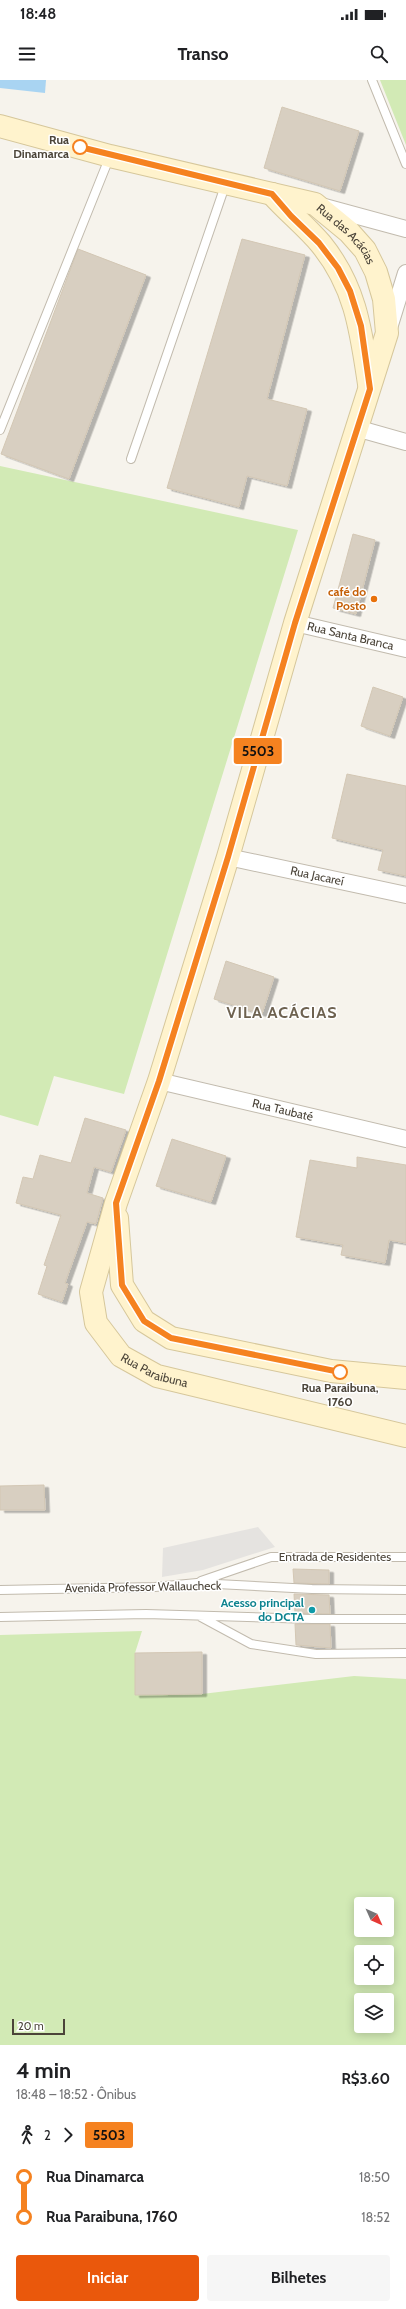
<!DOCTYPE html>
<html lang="pt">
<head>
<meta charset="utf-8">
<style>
	:root { --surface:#fff; --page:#f6f6f6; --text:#202124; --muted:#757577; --accent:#ea580c }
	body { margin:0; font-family:Cabin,sans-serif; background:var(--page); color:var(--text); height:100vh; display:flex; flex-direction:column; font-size:15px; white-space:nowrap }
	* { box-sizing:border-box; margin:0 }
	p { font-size:13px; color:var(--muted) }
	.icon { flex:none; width:22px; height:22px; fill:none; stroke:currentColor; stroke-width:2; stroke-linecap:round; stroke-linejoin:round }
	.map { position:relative; height:1965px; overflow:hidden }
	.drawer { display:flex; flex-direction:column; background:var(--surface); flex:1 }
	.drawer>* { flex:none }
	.badge { padding:0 8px; border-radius:3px; font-size:14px; line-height:26px }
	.needle { width:26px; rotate:135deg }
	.controls { position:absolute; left:354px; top:1817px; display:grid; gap:8px }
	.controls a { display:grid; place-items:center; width:40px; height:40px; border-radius:4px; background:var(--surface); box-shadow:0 2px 10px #0003; font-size:20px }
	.scale { position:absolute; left:12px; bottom:10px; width:53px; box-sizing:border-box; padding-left:4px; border:2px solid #4b4439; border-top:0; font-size:11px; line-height:14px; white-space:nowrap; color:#4b4439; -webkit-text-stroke:3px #fff; paint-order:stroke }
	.map>.badge { position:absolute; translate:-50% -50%; box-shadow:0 0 0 2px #fff }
	.legs { display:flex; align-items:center; gap:6px; height:44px; padding:0 16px; font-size:13px }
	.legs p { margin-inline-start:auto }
	.head { display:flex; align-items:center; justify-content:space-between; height:68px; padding:0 16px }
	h1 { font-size:22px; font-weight:700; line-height:30px }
	.action { display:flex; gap:8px; margin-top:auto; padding:8px 16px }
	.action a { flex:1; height:46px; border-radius:4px; background:var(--accent); color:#fff; font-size:16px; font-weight:700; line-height:46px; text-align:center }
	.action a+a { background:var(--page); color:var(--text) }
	ul { padding:0 16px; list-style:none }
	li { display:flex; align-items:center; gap:14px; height:40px; font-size:15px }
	li i { display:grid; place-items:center; width:6px; height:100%; margin:0 5px; background:currentColor }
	li i::after { content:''; width:10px; height:10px; margin:-5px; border:3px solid; border-radius:50%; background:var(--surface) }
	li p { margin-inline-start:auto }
	li:first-child i { background:linear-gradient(#0000 50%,currentColor 0) }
	li:last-child i { background:linear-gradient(currentColor 50%,#0000 0) }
	.status { display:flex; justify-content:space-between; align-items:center; height:28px; padding:0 20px; background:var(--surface); direction:ltr }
	.status svg { height:11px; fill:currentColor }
	header { display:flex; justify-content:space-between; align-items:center; height:52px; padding:0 16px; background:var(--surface); font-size:18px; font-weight:700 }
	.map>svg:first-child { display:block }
	.green { fill:#d2eab5; fill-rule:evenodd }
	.parking { fill:#e5e3e0 }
	.water { fill:#a9d4f2 }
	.building { fill:#d8cfc1; stroke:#d3c7b4; filter:url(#shadow) }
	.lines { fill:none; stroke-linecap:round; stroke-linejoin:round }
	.lane-casing { stroke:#c2bbae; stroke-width:10 }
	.street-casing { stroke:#c2bbae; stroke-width:18 }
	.secondary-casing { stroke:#d6c79b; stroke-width:24 }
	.lane { stroke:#fff; stroke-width:8 }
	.street { stroke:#fff; stroke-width:16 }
	.secondary { stroke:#fff3cd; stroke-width:22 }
	.line-1-casing { stroke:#fff; stroke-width:9 }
	.line-1 { stroke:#f58220; stroke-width:6 }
	.stop-1-dot { fill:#fff; stroke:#f58220; stroke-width:2 }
	.food-dot { fill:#e8710a; stroke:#fff; stroke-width:1.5 }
	.culture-dot { fill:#0f9aa8; stroke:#fff; stroke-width:1.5 }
	.labels { text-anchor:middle; stroke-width:3; stroke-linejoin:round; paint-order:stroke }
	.stop-label { font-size:12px; font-weight:bold; fill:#4b4439; stroke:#fff; text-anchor:end }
	.street-label { font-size:12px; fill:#4b4439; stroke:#fff }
	.food-label { font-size:12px; font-weight:bold; fill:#c56008; stroke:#fff; text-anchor:end }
	.culture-label { font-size:12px; font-weight:bold; fill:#0d838f; stroke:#fff; text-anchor:end }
	.district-label { font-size:16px; font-weight:bold; letter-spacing:1px; fill:#6e6250; stroke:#fff }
</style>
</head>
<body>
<div class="status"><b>18:48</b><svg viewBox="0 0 49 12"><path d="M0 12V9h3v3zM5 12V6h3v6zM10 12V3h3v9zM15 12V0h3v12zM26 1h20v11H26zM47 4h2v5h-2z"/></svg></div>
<header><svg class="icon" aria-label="menu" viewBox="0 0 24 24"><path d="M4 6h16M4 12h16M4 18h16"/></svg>Transo<svg class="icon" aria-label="search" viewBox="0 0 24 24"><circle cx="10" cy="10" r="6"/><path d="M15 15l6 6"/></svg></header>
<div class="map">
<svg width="406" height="1965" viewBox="0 0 406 1965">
	<defs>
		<filter id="shadow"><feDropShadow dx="4.5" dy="2.5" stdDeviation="0" flood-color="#0004"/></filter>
	</defs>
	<rect width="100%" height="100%" fill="#f6f3ec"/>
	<!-- green -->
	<path class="green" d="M380 0H406V65Z
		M0 386 298 450 124 1014 54 996 38 1046 0 1035Z
		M142 1551 135 1573V1615L202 1614 354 1596 406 1599V1965H0V1555ZM361 1824H387V1850H361ZM361 1872H387V1898H361ZM361 1920H387V1946H361Z"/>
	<!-- parking -->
	<path class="parking" d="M258 1447 275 1467 203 1490 162 1497 163 1468Z"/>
	<!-- water -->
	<path class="water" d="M0 0H46L45 13 0 8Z"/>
	<!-- building -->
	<path class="building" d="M282 27 359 51 340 111 264 88Z
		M242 159 305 175 267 319 307 329 287 406 247 396 239 427 167 408Z
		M78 169 146 195 69 399 1 374Z
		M353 454 375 460 356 534 333 528Z
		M373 607 403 617 390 656 361 646Z
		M347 694 406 706V796L378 790 383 770 332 758Z
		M226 881 274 897 262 934 214 919Z
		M85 1038 126 1050 111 1092 94 1087 87 1113 103 1118 96 1144 87 1142 65 1203 68 1204 62 1222 38 1214 47 1186 44 1185 61 1135 16 1123 23 1097 33 1099 40 1075 71 1083Z
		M172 1059 226 1076 211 1122 156 1106Z
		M357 1077 406 1085V1163L389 1160 385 1183 341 1175 343 1165 296 1157 310 1080 357 1088Z
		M44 1405 45 1430H0V1406Z
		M293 1489 329 1490V1504L294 1503Z
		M294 1514 329 1515 330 1534 295 1533Z
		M295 1544H330L331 1568 296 1565Z
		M202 1572V1614L135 1615V1573Z"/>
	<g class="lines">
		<defs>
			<path id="lane" d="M372 0 406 84
				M0 350 110 76
				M131 379 226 103
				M201 1501 271 1477H406
				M0 1510 155 1507 197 1503 312 1509 406 1510
				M0 1537 146 1534 312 1539H406
				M201 1537 251 1564 316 1574 406 1573"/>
			<g id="street">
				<path d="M321 126 406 149"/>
				<path d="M389 248 406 193"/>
				<path d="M356 348 406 362"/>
				<path id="s1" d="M295 543 406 569"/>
				<path id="s2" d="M228 777 406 815"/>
				<path id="s3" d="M159 1001 406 1059"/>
			</g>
			<g id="secondary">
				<path id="s4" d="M0 46 110 76 315 124 349 152 365 170 376 192 384 219 387 253 295 543 228 777 159 1001 116 1123 91 1212 96 1243 121 1276 157 1296 406 1356"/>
				<path d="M272 114C287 131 307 147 321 164 356 207 361 251 369 304"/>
				<path d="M117 1138 122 1205 144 1241 171 1258 331 1291 406 1298"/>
			</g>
		</defs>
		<!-- lane casing -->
		<use href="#lane" class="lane-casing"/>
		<!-- street casing -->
		<use href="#street" class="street-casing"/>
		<!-- secondary casing -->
		<use href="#secondary" class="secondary-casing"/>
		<!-- lane -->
		<use href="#lane" class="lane"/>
		<!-- street -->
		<use href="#street" class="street"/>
		<!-- secondary -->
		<use href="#secondary" class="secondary"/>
	</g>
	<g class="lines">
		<defs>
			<path id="line-1" d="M80 67 272 114 291 136 319 163 338 188 350 211 361 246 370 309 295 543 228 777 159 1001 116 1123 122 1205 144 1241 171 1258 340 1292"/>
		</defs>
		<!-- line-1 casing -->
		<use href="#line-1" class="line-1-casing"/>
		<!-- line-1 -->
		<use href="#line-1" class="line-1"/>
	</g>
	<!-- markers -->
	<g class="stop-1-dot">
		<circle cx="80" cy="67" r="7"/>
		<circle cx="340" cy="1292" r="7"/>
	</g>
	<circle class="food-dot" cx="374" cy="519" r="4"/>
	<circle class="culture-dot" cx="312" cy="1530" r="4"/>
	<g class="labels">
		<!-- stop labels -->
		<g class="stop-label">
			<text x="69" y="64">Rua<tspan x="69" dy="14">Dinamarca</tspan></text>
			<text x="340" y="1312" text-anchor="middle">Rua Paraibuna,<tspan x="340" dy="14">1760</tspan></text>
		</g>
		<!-- street labels -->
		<g class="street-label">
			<text dy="4" stroke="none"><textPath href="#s4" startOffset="368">Rua das Acácias</textPath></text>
			<text dy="4" stroke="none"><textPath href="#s1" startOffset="57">Rua Santa Branca</textPath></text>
			<text dy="4" stroke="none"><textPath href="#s2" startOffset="91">Rua Jacareí</textPath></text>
			<text dy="4" stroke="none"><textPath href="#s3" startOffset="127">Rua Taubaté</textPath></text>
			<text dy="4" stroke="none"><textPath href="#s4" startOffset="1593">Rua Paraibuna</textPath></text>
			<text x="335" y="1481">Entrada de Residentes</text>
			<text transform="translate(143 1507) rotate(-1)" y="4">Avenida Professor Wallaucheck</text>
		</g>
		<!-- food labels -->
		<g class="food-label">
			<text x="366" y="516">café do<tspan x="366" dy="14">Posto</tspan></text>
		</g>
		<!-- culture labels -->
		<g class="culture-label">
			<text x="304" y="1527">Acesso principal<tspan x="304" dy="14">do DCTA</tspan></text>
		</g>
		<!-- district labels -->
		<g class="district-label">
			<text x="282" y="938">VILA ACÁCIAS</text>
		</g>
	</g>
</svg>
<div class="controls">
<a><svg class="needle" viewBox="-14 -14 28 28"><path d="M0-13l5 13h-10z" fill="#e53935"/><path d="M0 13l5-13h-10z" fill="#757577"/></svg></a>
<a><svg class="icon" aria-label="locate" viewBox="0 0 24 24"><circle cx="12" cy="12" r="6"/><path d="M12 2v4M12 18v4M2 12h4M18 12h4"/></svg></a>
<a><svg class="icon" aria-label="layers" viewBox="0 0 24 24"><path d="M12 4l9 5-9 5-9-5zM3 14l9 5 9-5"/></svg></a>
</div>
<div class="scale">20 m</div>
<b class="badge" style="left:258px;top:671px;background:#f58220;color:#111">5503</b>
</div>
<section class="drawer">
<div class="head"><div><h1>4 min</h1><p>18:48 – 18:52 · Ônibus</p></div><b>R$3.60</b></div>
<div class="legs"><svg class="icon" aria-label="walk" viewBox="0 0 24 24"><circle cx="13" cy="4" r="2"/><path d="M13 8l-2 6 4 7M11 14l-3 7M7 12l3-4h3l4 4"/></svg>2<svg class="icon" aria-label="forward" viewBox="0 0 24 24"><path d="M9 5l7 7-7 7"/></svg><b class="badge" style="background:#f58220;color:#111">5503</b></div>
<ul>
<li><i style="color:#f58220"></i><b>Rua Dinamarca</b><p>18:50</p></li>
<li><i style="color:#f58220"></i><b>Rua Paraibuna, 1760</b><p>18:52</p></li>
</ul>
<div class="action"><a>Iniciar</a><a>Bilhetes</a></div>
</section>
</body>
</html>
